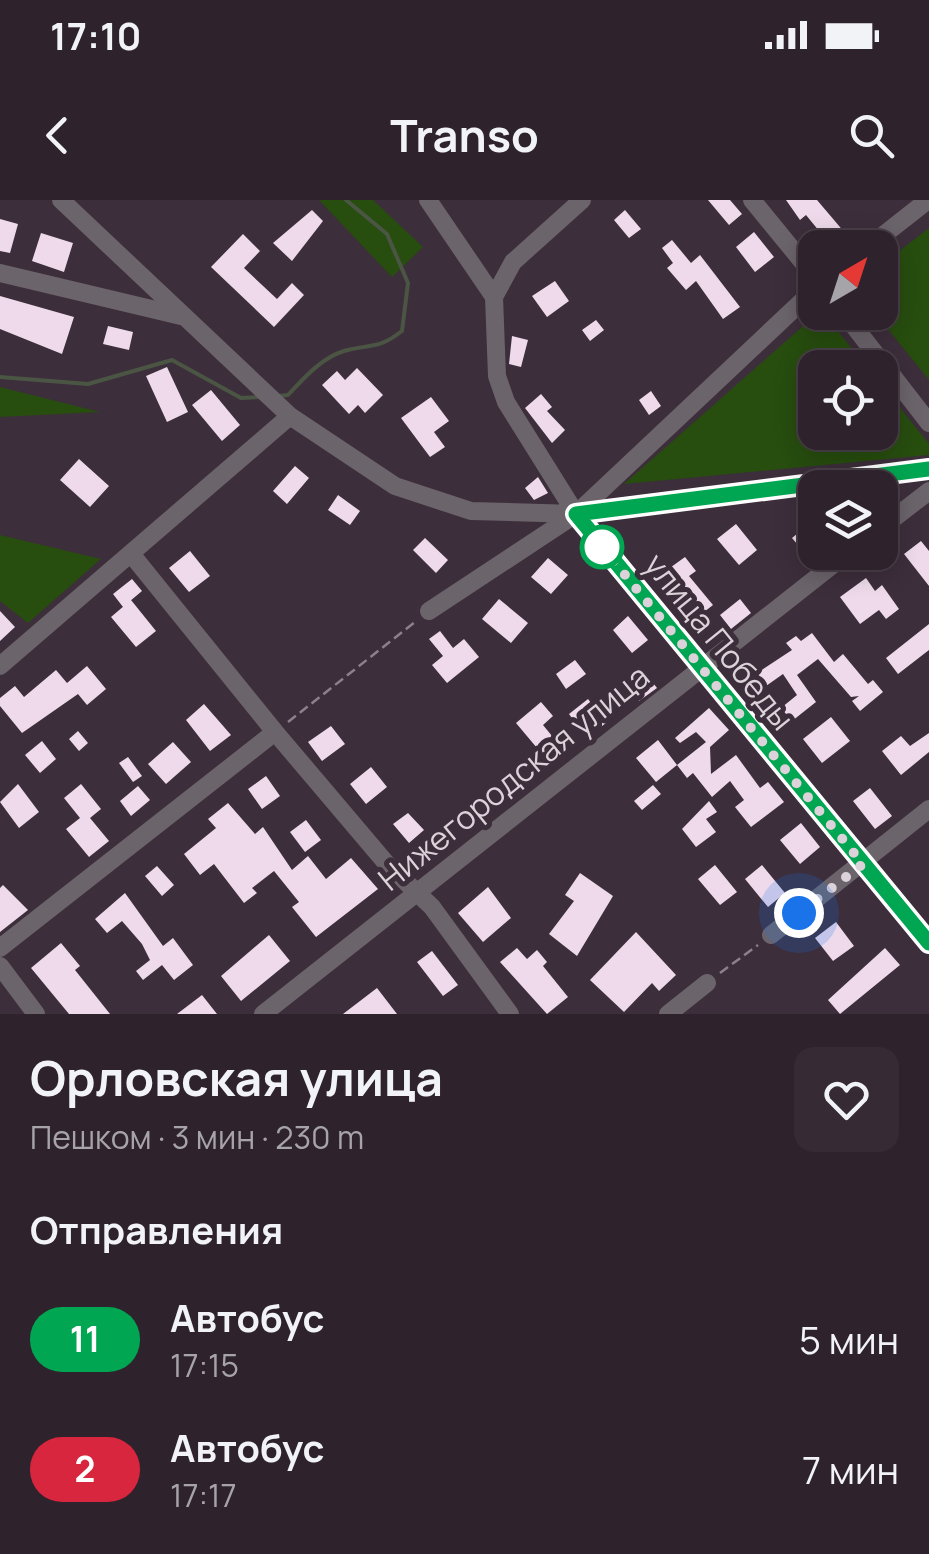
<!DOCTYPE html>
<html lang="ru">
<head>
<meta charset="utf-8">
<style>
	:root { --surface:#2e222c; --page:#362a34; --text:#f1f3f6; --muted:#a7a4a9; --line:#493f48 }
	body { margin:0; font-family:Manrope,sans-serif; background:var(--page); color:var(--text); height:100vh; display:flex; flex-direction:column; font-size:38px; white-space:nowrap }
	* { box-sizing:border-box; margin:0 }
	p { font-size:32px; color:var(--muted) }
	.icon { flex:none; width:55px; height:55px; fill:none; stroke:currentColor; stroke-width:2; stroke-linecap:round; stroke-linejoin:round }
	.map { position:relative; height:814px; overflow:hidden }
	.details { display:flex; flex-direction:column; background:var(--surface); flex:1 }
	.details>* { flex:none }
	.badge { padding:0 20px; border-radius:32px; font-size:35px; line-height:65px }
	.needle { width:65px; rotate:39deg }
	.fabs { position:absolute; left:798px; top:30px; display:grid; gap:20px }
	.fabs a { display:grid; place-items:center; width:100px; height:100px; border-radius:20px; background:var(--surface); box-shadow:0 5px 25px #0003,0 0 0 2px var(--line); font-size:50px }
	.you { position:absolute; width:50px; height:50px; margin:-25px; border:8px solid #fff; border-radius:50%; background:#1a73e8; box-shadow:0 0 0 15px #1a73e833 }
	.map>.badge { position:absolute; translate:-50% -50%; box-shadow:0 0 0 5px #fff }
	h2 { padding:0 30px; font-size:38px; line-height:90px }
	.round { display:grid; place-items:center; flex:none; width:105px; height:105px; border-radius:20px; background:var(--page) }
	.head { display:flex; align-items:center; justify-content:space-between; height:170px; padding:0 30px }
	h1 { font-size:48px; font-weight:700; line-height:75px }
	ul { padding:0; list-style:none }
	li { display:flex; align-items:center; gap:30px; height:130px; padding:0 30px }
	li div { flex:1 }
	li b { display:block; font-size:38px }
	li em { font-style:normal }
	li .badge { min-width:110px; font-weight:700; text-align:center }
	.status { display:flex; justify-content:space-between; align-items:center; height:70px; padding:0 50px; background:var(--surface); direction:ltr }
	.status svg { height:28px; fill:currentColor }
	header { display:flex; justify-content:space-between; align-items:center; height:130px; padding:0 30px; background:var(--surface); font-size:45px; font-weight:700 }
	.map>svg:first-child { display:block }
	.green { fill:#274d0f }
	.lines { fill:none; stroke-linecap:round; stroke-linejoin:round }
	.stream { stroke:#4a5543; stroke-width:4 }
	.building { fill:#eedaeb }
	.path { stroke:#8c808a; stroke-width:2.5; stroke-dasharray:10 5; stroke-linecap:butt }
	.minor { stroke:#6c646b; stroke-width:18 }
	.line-casing { stroke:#fff; stroke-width:22 }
	.line { stroke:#00a651; stroke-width:15 }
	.walk { stroke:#dcd2da; stroke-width:10; stroke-dasharray:0 18 }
	.stop-dot { fill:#fff; stroke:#00a651; stroke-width:5 }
	.labels { text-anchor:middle; stroke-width:10; stroke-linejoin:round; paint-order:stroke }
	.street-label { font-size:32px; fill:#dcd2da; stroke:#3d2e3b }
</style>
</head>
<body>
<div class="status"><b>17:10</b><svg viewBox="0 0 49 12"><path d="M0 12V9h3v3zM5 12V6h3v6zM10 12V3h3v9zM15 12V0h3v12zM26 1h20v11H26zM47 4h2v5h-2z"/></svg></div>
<header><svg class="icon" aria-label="back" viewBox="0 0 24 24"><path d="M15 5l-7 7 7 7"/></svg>Transo<svg class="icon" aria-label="search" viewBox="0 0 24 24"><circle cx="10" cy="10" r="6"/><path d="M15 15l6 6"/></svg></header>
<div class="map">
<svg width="929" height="814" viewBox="0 0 929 814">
	<rect width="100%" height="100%" fill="#3d2e3b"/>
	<!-- green -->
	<path class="green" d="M319 0H373L423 47 392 77Z
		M929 28V180L875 113 880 112V66Z
		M819 112 823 113 867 167 815 168V232H880V183L929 244V255L624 284Z
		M0 187 100 212 0 217Z
		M0 335 101 359 28 423 0 401Z"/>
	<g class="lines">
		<!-- stream -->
		<path class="stream" d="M0 177 88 184 172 160 241 198 259 197
			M278 196 288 195C303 179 321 158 344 151 371 143 376 151 402 131L408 83 387 34 346 0"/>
	</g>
	<!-- building -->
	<path class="building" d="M708 0H730L742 14 729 25Z
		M786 0H817L851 40 833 48 806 15 800 20Z
		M312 10 323 21 292 61 273 43Z
		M625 10 641 29 629 38 614 20Z
		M0 19 18 24 10 53 0 51Z
		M754 32 774 57 755 72 736 47Z
		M41 33 73 43 64 72 32 61Z
		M243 34 260 51 244 68 277 99 292 83 304 95 274 127 211 67Z
		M672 40 691 63 700 55 740 107 723 119 696 81 686 90 667 68 673 63 662 48Z
		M555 81 569 101 547 117 532 96Z
		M0 96 74 117 62 154 0 129Z
		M596 120 604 130 590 141 582 130Z
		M108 126 133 132 129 150 103 144Z
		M512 136 528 140 521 167 509 164Z
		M167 167 188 212 167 222 146 176Z
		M357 168 383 195 365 213 358 205 349 214 322 185 337 171 345 180Z
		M211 190 240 225 222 241 192 205Z
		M651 191 661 206 649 215 639 200Z
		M541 194 552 207 547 211 565 230 552 243 525 208Z
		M431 197 449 221 434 232 445 247 430 257 401 218Z
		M79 259 109 286 90 307 60 280Z
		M295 266 309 278 287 304 273 291Z
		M538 277 548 293 534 300 525 288Z
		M338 295 360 311 350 325 328 310Z
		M815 319V363L814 364 792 338Z
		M736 324 757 350 739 365 717 339Z
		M425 338 448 360 436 373 413 350Z
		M921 341 929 351V386L904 354Z
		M190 351 210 376 189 392 169 368Z
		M685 357 696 371 689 376 713 405 695 419 660 375Z
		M548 358 568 375 551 394 531 377Z
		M866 378 875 391 882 385 899 409 886 419 879 410 860 424 840 397Z
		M132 379 142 391 123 407 113 394Z
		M499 399 528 423 511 443 482 419Z
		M740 399 751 413 731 429 720 415Z
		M131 400 156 431 136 447 111 417Z
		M0 411 15 427 0 441Z
		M628 416 648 440 632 453 613 430Z
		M929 424V450L898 474 886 458Z
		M440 431 453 448 464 439 479 457 447 483 432 465 443 456 429 439Z
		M812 433 834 462 843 454 868 484 873 480 883 492 860 511 852 501 859 496 851 497 818 459 797 475 816 502 792 521 781 508 797 495 783 474 766 486 757 473 792 450 786 443 796 436 801 441Z
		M575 460 586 474 566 489 556 474Z
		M87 466 106 489 87 505 78 494 22 533 0 506V498L15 486 24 497 56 470 67 483Z
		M646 474 657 488 639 501 628 487Z
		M588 499 606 523 586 538 569 514Z
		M541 502 553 516 543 525 552 536 537 548 516 523Z
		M204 504 231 535 210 551 186 520Z
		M709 508 729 530 710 547 711 574 736 555 760 588 768 582 784 602 751 627 735 607 744 600 730 581 712 597 693 573 687 578 677 565 706 542 696 532 680 543 675 538Z
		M831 517 850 541 822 563 803 539Z
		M331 526 345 544 322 561 308 542Z
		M78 531 88 543 79 551 69 539Z
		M929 533V552L901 575 882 551 901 536 910 546Z
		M658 540 677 565 656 582 636 558Z
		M42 541 56 559 40 573 25 555Z
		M173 542 191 562 166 584 148 564Z
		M128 557 142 576 133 582 119 563Z
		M371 567 387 587 366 604 350 584Z
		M266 576 280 596 262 609 248 589Z
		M18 584 39 612 19 628 0 602Z
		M81 584 101 609 90 618 109 641 89 657 66 629 80 618 64 598Z
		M653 585 661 594 642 610 634 601Z
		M138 586 150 600 131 616 120 601Z
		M870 588 892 616 875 629 853 601Z
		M709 601 717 612 706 619 716 632 696 647 682 629Z
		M228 603 255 634 263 627 292 670 308 656 326 679 351 658 378 689 316 737 292 707 299 702 274 671 252 688 257 693 244 703 214 664 200 675 184 654 216 628 208 619Z
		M408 613 424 630 409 643 393 624Z
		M306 620 321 640 305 652 290 632Z
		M801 623 820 647 800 664 780 640Z
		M715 665 737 692 720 705 698 679Z
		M762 665 785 693 768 707 745 679Z
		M157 666 174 685 162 696 145 676Z
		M580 673 613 696 577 756 549 734 574 701 565 695Z
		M3 685 28 710 0 732V688Z
		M488 687 511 718 483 742 458 713Z
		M125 693 163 746 173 738 193 765 174 780 162 765 143 780 136 771 150 760 142 744 122 721 107 733 95 719Z
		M836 722 854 746 833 761 815 738Z
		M636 732 676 775 659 791 652 783 624 812 590 780Z
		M269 735 290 761 241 801 221 776Z
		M61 743 80 766 75 770 110 814H69L31 768Z
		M517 748 527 759 537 750 547 762 543 766 568 797 547 814 500 762Z
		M885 748 900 765 840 814 828 800Z
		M432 751 458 785 443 796 417 762Z
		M377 788 397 814H343Z
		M202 795 217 814H177Z"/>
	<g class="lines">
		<!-- path -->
		<path class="path" d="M288 522 415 422
			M720 773 758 745"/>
		<!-- minor -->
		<path class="minor" d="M61 0 290 216 395 286 471 311 576 314 929 269
			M428 0 494 97 497 176 506 202 576 314 929 743
			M752 0 815 77
			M867 48 928 0
			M0 73 181 116
			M494 97 513 62 582 0
			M843 112 929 223
			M880 329 929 291
			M132 355 275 532 386 663 432 707 510 814
			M429 411 576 314 815 89
			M0 466 290 216
			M771 735 929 609
			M0 748 275 532
			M0 766 36 814
			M263 814 849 352
			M668 814 707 783"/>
	</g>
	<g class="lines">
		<defs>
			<path id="line" d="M929 269 576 314 929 743"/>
		</defs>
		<!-- line casing -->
		<use href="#line" class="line-casing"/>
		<!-- line -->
		<use href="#line" class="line"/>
		<!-- walk -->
		<path class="walk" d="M602 347 863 664 799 713"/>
	</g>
	<!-- markers -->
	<circle class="stop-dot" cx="602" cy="347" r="20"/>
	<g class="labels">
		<!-- street labels -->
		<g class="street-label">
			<text transform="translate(719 442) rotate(51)" y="11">улица Победы</text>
			<text transform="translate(514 578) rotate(-39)" y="11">Нижегородская улица</text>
		</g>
	</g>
</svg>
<div class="fabs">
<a><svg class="needle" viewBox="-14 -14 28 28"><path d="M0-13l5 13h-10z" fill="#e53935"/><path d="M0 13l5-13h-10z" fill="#a7a4a9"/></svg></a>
<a><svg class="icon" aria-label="locate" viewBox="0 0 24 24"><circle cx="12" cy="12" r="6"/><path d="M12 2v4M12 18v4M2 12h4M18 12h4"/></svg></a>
<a><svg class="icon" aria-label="layers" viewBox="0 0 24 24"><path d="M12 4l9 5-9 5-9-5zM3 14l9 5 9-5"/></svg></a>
</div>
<div class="you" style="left:799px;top:713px"></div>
</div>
<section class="details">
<div class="head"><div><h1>Орловская улица</h1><p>Пешком · 3 мин · 230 m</p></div><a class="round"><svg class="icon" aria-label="heart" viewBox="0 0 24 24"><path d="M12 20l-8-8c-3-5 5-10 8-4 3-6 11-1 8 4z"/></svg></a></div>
<h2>Отправления</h2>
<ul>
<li><span class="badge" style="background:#00a651;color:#fff">11</span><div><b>Автобус</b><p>17:15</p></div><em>5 мин</em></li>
<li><span class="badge" style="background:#d7263d;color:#fff">2</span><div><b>Автобус</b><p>17:17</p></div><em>7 мин</em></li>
</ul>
</section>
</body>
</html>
